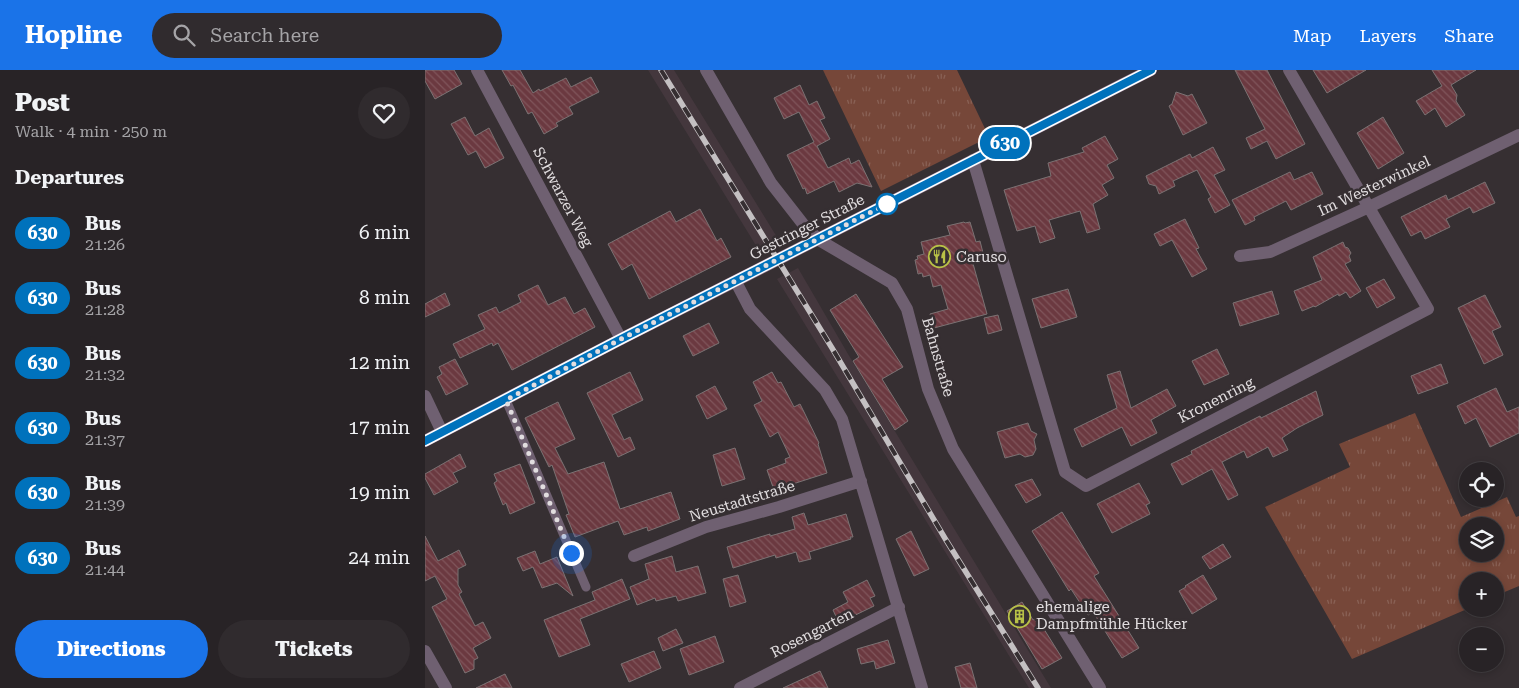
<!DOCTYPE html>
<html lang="en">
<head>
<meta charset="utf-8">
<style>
	:root { --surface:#282326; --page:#302b2e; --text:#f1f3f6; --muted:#a5a4a7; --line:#444043; --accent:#1a73e8 }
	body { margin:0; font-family:"Roboto Serif",serif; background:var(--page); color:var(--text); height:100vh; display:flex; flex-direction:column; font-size:19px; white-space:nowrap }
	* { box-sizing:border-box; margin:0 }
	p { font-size:16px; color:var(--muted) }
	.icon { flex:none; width:28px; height:28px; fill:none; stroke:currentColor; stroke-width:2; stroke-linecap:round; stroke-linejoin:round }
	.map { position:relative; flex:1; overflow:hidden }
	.drawer { display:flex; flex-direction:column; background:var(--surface); width:425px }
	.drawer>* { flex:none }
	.badge { padding:0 10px; border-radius:16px; font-size:18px; line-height:32px }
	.fabs { position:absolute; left:1034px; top:392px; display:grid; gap:10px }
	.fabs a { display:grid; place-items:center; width:45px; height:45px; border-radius:50%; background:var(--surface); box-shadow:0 2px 8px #0003,0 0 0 1px var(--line); font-size:25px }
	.you { position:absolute; width:25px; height:25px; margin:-12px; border:4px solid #fff; border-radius:50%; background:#1a73e8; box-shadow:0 0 0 8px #1a73e833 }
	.map>.badge { position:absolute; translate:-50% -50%; box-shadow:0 0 0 2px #fff }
	h2 { padding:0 15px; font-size:19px; line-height:45px }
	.round { display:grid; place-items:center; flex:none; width:52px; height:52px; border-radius:26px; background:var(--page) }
	.headline { display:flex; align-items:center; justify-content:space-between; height:85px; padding:0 15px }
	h1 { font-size:24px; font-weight:800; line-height:38px }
	.action { display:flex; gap:10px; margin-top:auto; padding:10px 15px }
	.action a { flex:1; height:58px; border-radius:30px; background:var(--accent); color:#fff; font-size:20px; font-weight:800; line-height:58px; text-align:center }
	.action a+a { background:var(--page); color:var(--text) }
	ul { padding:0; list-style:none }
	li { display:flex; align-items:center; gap:15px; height:65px; padding:0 15px }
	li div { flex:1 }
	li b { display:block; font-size:19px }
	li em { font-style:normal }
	li .badge { min-width:55px; font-weight:700; text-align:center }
	header { display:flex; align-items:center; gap:30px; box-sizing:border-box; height:70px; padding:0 25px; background:var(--accent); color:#fff }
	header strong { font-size:24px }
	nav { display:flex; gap:28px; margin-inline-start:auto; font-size:18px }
	.search { width:350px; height:45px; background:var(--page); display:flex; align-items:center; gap:12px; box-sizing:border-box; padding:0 18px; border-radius:28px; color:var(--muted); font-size:19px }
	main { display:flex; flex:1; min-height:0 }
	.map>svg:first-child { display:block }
	.built { fill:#44373d }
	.grass { fill:url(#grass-tufts); fill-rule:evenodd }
	.building { fill:url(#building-back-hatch); stroke:#7b7273 }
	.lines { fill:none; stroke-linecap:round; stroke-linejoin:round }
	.lane { stroke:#6f6071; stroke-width:9 }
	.street { stroke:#6f6071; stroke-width:12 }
	.secondary { stroke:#917a94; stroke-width:12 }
	.rail-casing { stroke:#c4c0c2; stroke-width:5.5 }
	.rail { stroke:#362f32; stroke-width:4; stroke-dasharray:11; stroke-linecap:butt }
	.line-casing { stroke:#fff; stroke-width:11 }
	.line { stroke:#0072bc; stroke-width:8 }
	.walk { stroke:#e1dddf; stroke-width:5; stroke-dasharray:0 9 }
	.stop-dot { fill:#fff; stroke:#0072bc; stroke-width:2.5 }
	.labels { text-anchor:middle; stroke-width:5; stroke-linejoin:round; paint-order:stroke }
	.street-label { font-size:15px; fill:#e1dddf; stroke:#362f32 }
	.poi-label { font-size:15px; fill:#e1dddf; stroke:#362f32; text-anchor:start }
</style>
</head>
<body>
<header>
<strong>Hopline</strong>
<div class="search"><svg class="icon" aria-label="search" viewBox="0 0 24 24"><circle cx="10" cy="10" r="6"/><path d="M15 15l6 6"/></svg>Search here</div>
<nav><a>Map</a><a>Layers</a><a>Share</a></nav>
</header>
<main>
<section class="drawer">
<div class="headline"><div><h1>Post</h1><p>Walk · 4 min · 250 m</p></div><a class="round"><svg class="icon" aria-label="heart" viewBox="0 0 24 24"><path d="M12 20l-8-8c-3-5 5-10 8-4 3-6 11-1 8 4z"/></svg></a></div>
<h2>Departures</h2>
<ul>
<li><span class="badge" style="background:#0072bc;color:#fff">630</span><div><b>Bus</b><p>21:26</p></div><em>6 min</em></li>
<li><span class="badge" style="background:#0072bc;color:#fff">630</span><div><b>Bus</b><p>21:28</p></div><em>8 min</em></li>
<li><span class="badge" style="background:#0072bc;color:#fff">630</span><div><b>Bus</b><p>21:32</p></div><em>12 min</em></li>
<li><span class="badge" style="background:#0072bc;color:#fff">630</span><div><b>Bus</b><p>21:37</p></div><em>17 min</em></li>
<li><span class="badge" style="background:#0072bc;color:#fff">630</span><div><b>Bus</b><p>21:39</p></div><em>19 min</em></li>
<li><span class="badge" style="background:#0072bc;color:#fff">630</span><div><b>Bus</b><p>21:44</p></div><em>24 min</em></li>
</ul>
<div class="action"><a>Directions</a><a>Tickets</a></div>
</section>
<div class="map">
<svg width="1094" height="618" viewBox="0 0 1094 618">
	<defs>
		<pattern id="grass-tufts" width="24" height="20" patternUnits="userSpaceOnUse" patternTransform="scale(1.25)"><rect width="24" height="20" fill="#764739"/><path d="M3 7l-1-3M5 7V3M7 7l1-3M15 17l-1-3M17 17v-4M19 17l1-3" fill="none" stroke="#896155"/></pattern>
		<pattern id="building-back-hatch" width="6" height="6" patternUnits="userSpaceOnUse" patternTransform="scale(1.25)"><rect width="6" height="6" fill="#6b3940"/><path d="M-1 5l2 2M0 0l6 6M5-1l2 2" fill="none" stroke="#80555b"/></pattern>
	</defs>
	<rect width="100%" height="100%" fill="#362f32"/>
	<!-- built -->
	<path class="built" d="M223 0H249L355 172 335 182Z
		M373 198 423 284 626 618H604L352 209Z"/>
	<!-- grass -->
	<path class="grass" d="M398 0H532L564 67 456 121Z
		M990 343 1036 447 1082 427 1091 447 1094 446V516L1070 526V511H1042V539L927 589 840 437 925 397 914 374ZM1042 456H1070V484H1042Z"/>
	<!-- building -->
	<path class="building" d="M0 0H29L37 14 10 29 0 11Z
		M77 0H95L108 23 114 19 115 21 141 8 146 17 166 7 174 22 144 37 148 44 131 53 133 56 119 64 107 42 103 44 88 15 86 16Z
		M810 0H842L880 74 851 89 842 71 826 79 821 68 840 59Z
		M888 0H941L902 23Z
		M1007 0H1051L1026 15 1032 25 1031 31 1040 45 1021 57 1010 38 1000 45 991 31 1017 16Z
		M375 15 384 35 392 31 400 48 395 50 405 69 392 76 403 98 424 88 426 94 434 90 447 117 432 113 414 122 409 111 382 124 380 118 378 119 362 85 389 72 374 42 359 49 349 28Z
		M751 22 763 26 767 24 782 53 758 65 744 36 747 34Z
		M40 47 50 66 64 58 79 88 60 98 51 81 43 85 26 54Z
		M958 47 979 83 953 99 932 63Z
		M680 66 693 89 682 95 689 108 677 115 683 125 668 134 675 159 662 163 655 141 624 150 630 168 615 173 610 156 592 161 579 120 626 106 623 93 659 82 657 78Z
		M788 77 800 100 789 105 805 135 790 143 783 129 786 127 772 100 748 111 750 116 734 124 731 116 724 114 721 106 765 84 767 88Z
		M865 102 869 110 887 102 898 124 866 140 861 131 829 147 830 150 820 155 807 130Z
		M1060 112 1070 133 1048 143 1045 137 1021 149 1025 157 1000 169 996 161 986 166 976 147 1021 125 1023 130Z
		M275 139 292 171 296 168 306 187 224 229 207 194 197 200 183 174 245 141 251 152Z
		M760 149 774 178 771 179 782 199 767 207 747 170 735 176 729 164Z
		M539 152 540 153 545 152 551 172 555 171 559 187 547 190 562 244 509 258 505 244 523 239 516 215 508 217 505 205 498 207 497 203 493 204 490 190 493 189 492 186 499 184 496 172 525 165 522 156Z
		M918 172 920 177 923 178 926 183 924 186 926 191 920 194 936 221 925 228 921 222 914 226 913 224 890 237 889 236 877 241 869 221 897 210 888 187Z
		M959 209 970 228 952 238 941 218Z
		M113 215 123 235 140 227 149 244 160 238 170 257 87 300 73 273 68 276 67 273 35 288 28 274 60 259 53 245 71 237 74 243 96 232 93 225Z
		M643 219 652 247 616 258 607 229Z
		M847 221 854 244 815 256 808 233Z
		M20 223 25 235 0 247V234Z
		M431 224 478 297 457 309 483 351 470 360 428 291 434 287 405 240Z
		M1060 225 1076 257 1067 261 1078 285 1059 294 1033 238Z
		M573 245 577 260 563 264 559 248Z
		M284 253 294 273 268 286 258 266Z
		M792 279 804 304 779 315 767 291Z
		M30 289 43 314 21 325 12 307 17 304 14 297Z
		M1016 294 1023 313 993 324 986 306Z
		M695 301 706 338 742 319 751 336 726 350 732 363 706 376 697 357 657 377 649 359 692 338 682 305Z
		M205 302 218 330 187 345 199 370 205 367 210 379 193 387 162 323Z
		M347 302 353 313 356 312 369 337 375 334 379 342 394 373 393 374 402 403 349 420 342 400 361 393 360 389 365 387 353 362 345 367 329 335 337 331 328 312Z
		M290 316 302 339 282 349 271 326Z
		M1071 318 1082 342 1094 337V363L1065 377 1051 348 1040 354 1032 336Z
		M891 321 898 345 872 358 857 368 863 380 848 387 843 377 822 388 819 381 797 392 813 425 803 430 787 399 757 415 746 394 767 384 766 381 835 346 836 348Z
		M133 332 150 369 130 378 143 404 179 392 195 439 246 422 255 449 223 461 222 457 199 465 193 451 150 467 141 445 144 444 127 395 124 397 100 348Z
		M603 353 606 361 612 364 609 370 611 379 608 385 600 387 595 384 580 388 572 362Z
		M310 378 320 409 297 416 288 385Z
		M35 384 41 397 28 403 33 412 9 425 0 408V404Z
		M95 394 110 433 85 444 81 433 78 435 69 413 72 411 69 404Z
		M607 409 616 425 601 433 590 415Z
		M714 413 725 433 721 435 725 444 687 463 672 434Z
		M637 442 674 503 669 506 714 578 697 588 668 542 663 545 646 519 644 521 607 461Z
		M379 443 383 455 421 444 428 467H425L426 469 384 482 386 489 374 492 371 482 351 488 350 485 308 498 302 477 345 464V466L370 459 367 447Z
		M486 461 504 499 489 506 471 469Z
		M0 466 13 491 34 480 41 495 33 499V515L37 522 34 524 50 556 58 552 66 568 48 578 53 588 49 590V599L40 603 7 537 22 529 10 506 0 511Z
		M798 474 806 487 785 499 777 487Z
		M110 481 115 494 132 487 148 526 132 513 117 518 108 497 98 501 92 488Z
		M247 486 251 502 273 496 281 523 253 531 251 526 231 531 230 528 212 535 205 517 224 509 220 494Z
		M313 505 321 532 305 537 298 509Z
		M778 505 792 529 767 544 754 521 761 517 760 516Z
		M197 509 205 529 155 549 165 575 134 587 119 550 170 530 167 522Z
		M442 510 450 526 445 528 449 536 414 553 408 540 423 532 418 522Z
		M597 532 608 550 612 548 637 588 617 599 582 541Z
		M251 559 258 573 238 581 233 568Z
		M290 566 299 592 264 605 255 579Z
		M463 570 470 593 451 599 449 591 436 594 432 579Z
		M229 581 236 598 204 612 196 594Z
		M545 593 552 618H536L530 597Z
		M395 601 403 618H358Z
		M80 604 87 618H51Z"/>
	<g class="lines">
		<!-- lane -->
		<path class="lane" d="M81 330 161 517"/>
		<!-- street -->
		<path class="street" d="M52 0 196 269
			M281 0 346 113 378 154 394 170 467 213 482 239 503 319 528 379 675 618
			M548 90 640 402 661 416 1003 239 864 0
			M815 186 845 182 944 137 1094 65
			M311 212 325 239 400 320 417 349 497 618
			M0 326 17 362
			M209 486 281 457 354 437 436 411
			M0 581 21 618
			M315 618 474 537"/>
		<!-- secondary -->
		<path class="secondary" d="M0 371 196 269 726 0"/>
		<defs>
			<path id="rail" d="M236 0 407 278 521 470 613 618"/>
		</defs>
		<!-- rail casing -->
		<use href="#rail" class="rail-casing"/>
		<!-- rail -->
		<use href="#rail" class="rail"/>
	</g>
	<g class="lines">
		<defs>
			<path id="line" d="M0 371 196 269 726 0"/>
		</defs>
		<!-- line casing -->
		<use href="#line" class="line-casing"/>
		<!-- line -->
		<use href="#line" class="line"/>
		<!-- walk -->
		<path class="walk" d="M146 483 81 330 196 269 462 134"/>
	</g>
	<!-- icons -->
	<defs>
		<symbol id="restaurant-ring" viewBox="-11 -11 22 22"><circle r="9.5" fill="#362f32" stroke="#b8c147" stroke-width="1.5"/><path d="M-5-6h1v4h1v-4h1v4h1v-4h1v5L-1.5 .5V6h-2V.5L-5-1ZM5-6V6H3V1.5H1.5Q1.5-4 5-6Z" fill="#b8c147"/></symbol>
		<symbol id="building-ring" viewBox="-11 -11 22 22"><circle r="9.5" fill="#362f32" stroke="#b8c147" stroke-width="1.5"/><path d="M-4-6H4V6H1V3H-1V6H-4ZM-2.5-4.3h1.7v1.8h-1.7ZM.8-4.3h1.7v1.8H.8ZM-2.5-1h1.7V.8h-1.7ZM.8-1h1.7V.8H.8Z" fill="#b8c147"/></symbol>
	</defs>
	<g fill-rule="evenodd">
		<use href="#restaurant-ring" x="502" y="174" width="25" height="25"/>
		<use href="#building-ring" x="582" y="534" width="25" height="25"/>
	</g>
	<!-- markers -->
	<circle class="stop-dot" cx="462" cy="134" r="10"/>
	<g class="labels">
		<!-- street labels -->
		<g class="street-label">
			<text transform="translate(949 116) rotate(-25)" y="5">Im Westerwinkel</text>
			<text transform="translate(138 127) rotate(62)" y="5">Schwarzer Weg</text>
			<text transform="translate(382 157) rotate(-27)" y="5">Gestringer Straße</text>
			<text transform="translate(513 287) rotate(74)" y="5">Bahnstraße</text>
			<text transform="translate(791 330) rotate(-27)" y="5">Kronenring</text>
			<text transform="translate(317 431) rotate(-17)" y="5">Neustadtstraße</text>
			<text transform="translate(387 563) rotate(-27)" y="5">Rosengarten</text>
		</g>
		<!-- poi labels -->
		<g class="poi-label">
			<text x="531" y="192">Caruso</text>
			<text x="611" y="542">ehemalige<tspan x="611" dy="17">Dampfmühle Hücker</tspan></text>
		</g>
	</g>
</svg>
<div class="fabs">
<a><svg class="icon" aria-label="locate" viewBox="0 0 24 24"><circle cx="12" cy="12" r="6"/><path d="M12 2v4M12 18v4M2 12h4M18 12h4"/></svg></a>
<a><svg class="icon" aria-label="layers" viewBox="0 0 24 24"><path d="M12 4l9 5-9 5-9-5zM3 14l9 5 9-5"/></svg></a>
<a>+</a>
<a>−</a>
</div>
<div class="you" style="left:146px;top:483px"></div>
<b class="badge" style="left:580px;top:73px;background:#0072bc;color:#fff">630</b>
</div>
</main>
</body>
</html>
